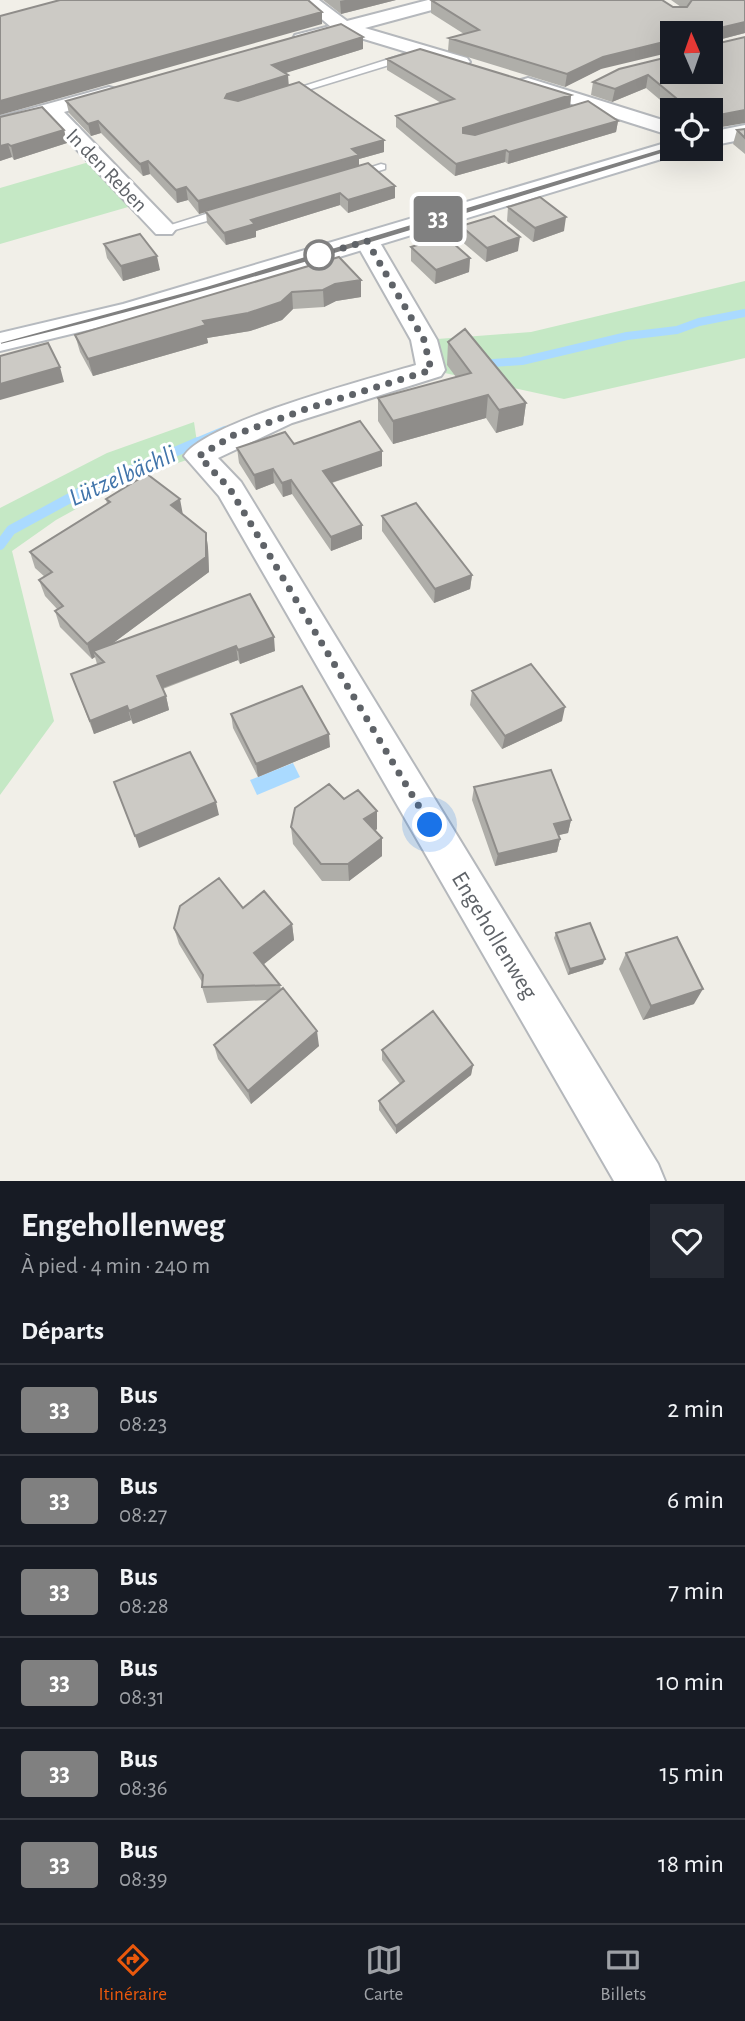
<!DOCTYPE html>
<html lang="fr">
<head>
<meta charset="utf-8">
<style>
	:root { --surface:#171b24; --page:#242831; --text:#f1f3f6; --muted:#9ea1a6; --line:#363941; --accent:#ea580c }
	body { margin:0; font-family:"Alegreya Sans",sans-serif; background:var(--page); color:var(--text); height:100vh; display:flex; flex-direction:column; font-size:26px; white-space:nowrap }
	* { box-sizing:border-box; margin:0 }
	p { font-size:23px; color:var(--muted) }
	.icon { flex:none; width:38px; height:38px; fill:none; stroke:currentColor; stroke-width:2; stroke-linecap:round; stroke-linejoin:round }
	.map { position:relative; height:1181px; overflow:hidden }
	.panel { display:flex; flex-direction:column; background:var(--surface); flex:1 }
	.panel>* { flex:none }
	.badge { padding:0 14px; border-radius:5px; font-size:24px; line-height:46px }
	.needle { width:46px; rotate:358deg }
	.fabs { position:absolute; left:660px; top:21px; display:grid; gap:14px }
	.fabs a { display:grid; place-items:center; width:63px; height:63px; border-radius:0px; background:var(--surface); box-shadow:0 7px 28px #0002; font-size:35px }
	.you { position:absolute; width:35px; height:35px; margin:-18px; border:5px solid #fff; border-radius:50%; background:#1a73e8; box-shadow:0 0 0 10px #1a73e833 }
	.map>.badge { position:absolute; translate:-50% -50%; box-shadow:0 0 0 4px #fff }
	h2 { padding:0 21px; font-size:26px; line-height:63px }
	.round { display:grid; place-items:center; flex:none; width:74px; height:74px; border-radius:0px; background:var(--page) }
	.overview { display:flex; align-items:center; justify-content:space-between; height:119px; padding:0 21px }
	h1 { font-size:33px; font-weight:700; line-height:52px }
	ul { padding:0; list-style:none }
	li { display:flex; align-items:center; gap:21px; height:91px; padding:0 21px; border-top:2px solid var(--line) }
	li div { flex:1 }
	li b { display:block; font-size:26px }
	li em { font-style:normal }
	li .badge { min-width:77px; font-weight:700; text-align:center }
	.tabs { display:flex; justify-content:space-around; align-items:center; height:98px; border-top:2px solid var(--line); background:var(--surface); font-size:19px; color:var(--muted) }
	.tabs a { display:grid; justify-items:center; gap:4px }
	.tabs .on { color:var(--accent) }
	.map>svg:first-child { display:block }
	.green { fill:#c5e8c5 }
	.water { fill:#aadaff }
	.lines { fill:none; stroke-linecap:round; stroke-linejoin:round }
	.stream-far1 { stroke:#aadaff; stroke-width:8 }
	.stream { stroke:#aadaff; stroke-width:10 }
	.lane-casing { stroke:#b5b8bc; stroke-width:3 }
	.street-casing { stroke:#b5b8bc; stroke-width:4 }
	.secondary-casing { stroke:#b6babf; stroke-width:4 }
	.lane { fill:#fff; fill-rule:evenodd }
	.street { fill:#fff; fill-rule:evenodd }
	.secondary { fill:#fff; fill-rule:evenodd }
	.wall { fill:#afaea9 }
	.shaded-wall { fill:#8f8d8a }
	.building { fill:#cccac5; stroke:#8f8d8a; stroke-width:2 }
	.line { fill:#808080; stroke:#fff; stroke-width:2 }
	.walk { stroke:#5f6368; stroke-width:7; stroke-dasharray:0 12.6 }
	.stop-dot { fill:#fff; stroke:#808080; stroke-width:3.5 }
	.labels { text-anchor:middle; stroke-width:6; stroke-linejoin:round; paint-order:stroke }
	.far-street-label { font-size:21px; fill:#5f6368; stroke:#fff }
	.street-label { font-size:24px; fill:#5f6368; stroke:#fff }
	.water-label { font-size:26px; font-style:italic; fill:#4174aa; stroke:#fff }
</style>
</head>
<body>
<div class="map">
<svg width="745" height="1181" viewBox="0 0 745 1181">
	<rect width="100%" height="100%" fill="#f1efe8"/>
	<!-- green -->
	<path class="green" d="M89 162 135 205 0 244V188Z
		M745 281V358L564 399 431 370 424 340 531 332Z
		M194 422 199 456 132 478 56 520 12 551 54 721 0 795V508L107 453Z"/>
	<!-- water -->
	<path class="water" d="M293 763 300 777 257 795 250 780Z"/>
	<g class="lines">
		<!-- stream-far1 -->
		<path class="stream-far1" d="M480 364 522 361 627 336 677 330 699 322 745 313
			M194 443 225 430"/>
		<!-- stream -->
		<path class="stream" d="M0 545 11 530 83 491 198 442"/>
		<defs>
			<path id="lane" d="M408 53 413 56 412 58 288 96 279 94Z
				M381 164 385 165V169L353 179 347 175Z
				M228 207 232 208V214L164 233 158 229Z"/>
			<path id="street" d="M299 0H319L347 21 428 0H457L454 4 365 28 467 58 470 62 460 68 344 33 302 45 295 43 293 39 295 35 330 26Z
				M528 78 672 123V136L521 88 518 84 521 80Z
				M109 87 116 89 119 93 116 97 64 112 172 224 176 229 172 234H156L46 117 0 130V117Z
				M367 234 375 236 379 241 437 340 445 370 441 376 292 423 218 458 241 482 658 1164 665 1181H614L219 496 184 456C205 422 372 378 416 365L411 340 355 241 359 236Z"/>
			<path id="secondary" d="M745 125V139L710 146V132Z
				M672 141V149H684L681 153 142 317 0 351V333L123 304Z"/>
		</defs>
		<!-- lane casing -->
		<use href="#lane" class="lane-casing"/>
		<!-- street casing -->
		<use href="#street" class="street-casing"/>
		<!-- secondary casing -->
		<use href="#secondary" class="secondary-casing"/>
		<!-- lane -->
		<use href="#lane" class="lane"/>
		<!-- street -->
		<use href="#street" class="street"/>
		<!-- secondary -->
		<use href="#secondary" class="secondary"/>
	</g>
	<!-- wall -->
	<path class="wall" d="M323 0H396L341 14Z
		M431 0 681 7 671 0H745V33L711 42V45L745 37 716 128 710 123V110H672L646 88 612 102 591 95 593 82 619 69 710 72 672 33 565 87 448 51 449 38 464 34 431 13Z
		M363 49 284 73 289 86 384 152 359 159V166L395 198 348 213 340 205 256 231V237L226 245 207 223 206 212 199 214 188 200 177 203 150 174 143 176 101 133 91 136 69 113 66 101Z
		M387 59 571 95 570 106 618 121 616 132 508 164 505 162 455 176 396 127V116L441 103 387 70Z
		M0 117 64 130 67 143 14 160 12 157 0 161Z
		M745 129V154L733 144 737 130Z
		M508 207 564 231 533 242 507 221Z
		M461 226 518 251 486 262 460 240Z
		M104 244 160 270 123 281 107 258Z
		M411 247 470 258 469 272 435 284 411 261Z
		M339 257 361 297 336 301 324 307 293 309 282 320 250 331 207 338 208 343 93 376 80 352 75 335Z
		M448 342 526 403 523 425 496 433 486 418 393 444 378 421V398L456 377 447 365Z
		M294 444 382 466 332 483 362 539 331 551 292 494 283 497 274 483 256 490 239 463 237 448Z
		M106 499 183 515 206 533 208 548 209 572 112 644 250 594 275 651 240 664 238 660 163 689 166 696 169 710 133 724 131 720 94 734 71 674 97 664 95 657 92 659 60 627 55 611 58 610 45 596 39 580 45 577 35 568 30 552 107 504Z
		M382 516 472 575 470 589 434 603 382 531Z
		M472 691 562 721 502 749 470 705Z
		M231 714 330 747 258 777 233 728Z
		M474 787 571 820 568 833 558 835 560 839 557 852 495 866 472 800Z
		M344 799 377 829 375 831 382 856 349 881H322L293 844 291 827Z
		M243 908 292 924 294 940 263 964 280 985 281 990 319 1046 251 1104 218 1059 214 1045 268 1000 207 1003 202 987V982L179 944 174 928Z
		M556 933 603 964 568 975 554 938Z
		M626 953 694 1004 643 1020 619 969Z
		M382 1050 473 1065 471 1075 396 1134 379 1110V1101L400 1084 382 1060Z"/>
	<!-- shaded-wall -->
	<path class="shaded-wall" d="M345 0H396L341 14 340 1Z
		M322 12V24L0 115V101Z
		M745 22V33L710 42 711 30Z
		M363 37V49L273 77 272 65Z
		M672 40V52L601 69 565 87 567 74 603 57Z
		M288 75 289 88 227 110 225 98 227 94Z
		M648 75 646 88 612 102 615 89Z
		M571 95 570 107 462 139 463 128Z
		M702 99 699 110H681L682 103Z
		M745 110V123L716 128 719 115Z
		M98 121 101 133 91 136 88 124Z
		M618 121 616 132 508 164 509 152Z
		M64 130 67 143 14 160 11 146Z
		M384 140V152L359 159V167L199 214 198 201 352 149Z
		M8 144 12 157 0 161V146Z
		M506 150 505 162 455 176 456 164Z
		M148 161 150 174 143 176 140 164Z
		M395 186V198L348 213V200Z
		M186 187 188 200 177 203 176 190Z
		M340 193V205L256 231V237L226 245 224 233 251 220Z
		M566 217 564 231 533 242 535 228Z
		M520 237 518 251 486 262 487 248Z
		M157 256 160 270 123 281 121 266Z
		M470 258 469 272 435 284 436 270Z
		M361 280V297L336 301 324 307 323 290 335 284Z
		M292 292 293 309 282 320 250 331 207 338 208 343 93 376 88 359Z
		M60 367 64 382 0 400V384Z
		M488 395 486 418 393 444V421Z
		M526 403 523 425 496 433 499 410Z
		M382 451V466L324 485 323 471Z
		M273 469 274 483 256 490 254 475Z
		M291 480 292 494 283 497 282 483Z
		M180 499 183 515 171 505Z
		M362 525V539L331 551V537Z
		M206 533 208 548 209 572 97 655 93 651 95 657 92 659 87 644Z
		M472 575 470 589 434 603 435 589Z
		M274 637 275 651 240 664 238 650Z
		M236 646 238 660 160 689 157 676Z
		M166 696 169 710 133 724 129 711Z
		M127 706 131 720 94 734 90 721Z
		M565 707 562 721 502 749 505 736Z
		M329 734 330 747 258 777 256 764Z
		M216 802 219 815 139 848 135 836Z
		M377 811V829L365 837 364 819Z
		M571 820 568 833 551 837 554 824Z
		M382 838V856L349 881 348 864Z
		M560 839 557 852 495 866 498 854Z
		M292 924 294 940 258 969 254 953Z
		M605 959 603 964 568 975 570 969Z
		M703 989 694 1004 643 1020 651 1006Z
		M317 1031 319 1046 251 1104 248 1091Z
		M473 1065 471 1075 396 1134V1126Z"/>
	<!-- building -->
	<path class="building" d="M60 0H308L322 12 0 101V16Z
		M431 0H662L673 7H687L692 0H745V22L711 30V45L745 37V110L719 115 702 99 682 103 648 75 615 89 593 82 619 69 672 56V72H710V33H672V40L603 57 567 74 449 38 479 30Z
		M341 24 363 37 272 65 288 75 227 94 225 98 238 101 299 82 384 140 352 149 359 155 198 201 186 187 176 190 148 161 140 164 98 121 88 124 66 101Z
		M420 49 571 95 463 128V133L475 135 588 101 618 121 509 152 506 150 456 164 396 116 454 99 387 59Z
		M42 107 64 130 11 146 8 144 0 146V117Z
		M745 129V138L737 130Z
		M368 163 395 186 348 200 340 193 251 220 255 224 224 233 205 211Z
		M540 197 566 217 535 228 508 207Z
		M494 216 520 237 487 248 461 226Z
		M140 234 157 256 121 266 104 244Z
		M445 236 470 258 436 270 411 247Z
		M339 257 361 280 335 284 323 290 292 292 281 302 248 313 203 321 206 325 88 359 75 335Z
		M465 329 526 403 499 410 488 395 393 421 378 398 471 373 448 342Z
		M48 343 60 367 0 384V356Z
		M360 421 382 451 323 471 362 525 331 537 291 480 282 483 273 469 254 475 237 448 285 432 294 444Z
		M147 474 180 499 171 505 206 533V557L87 644 55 611 63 606 39 580 52 572 30 552 110 502 106 499Z
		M416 503 472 575 435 589 382 516Z
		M250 594 274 637 238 650 236 646 157 676 166 696 129 711 127 706 90 721 71 674 104 662 93 651Z
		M531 664 565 707 505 736 472 691Z
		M302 686 329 734 256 764 231 714Z
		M190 752 216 802 135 836 114 782Z
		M551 770 571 820 554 824 560 839 498 854 474 787Z
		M329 784 344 799 358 790 377 811 364 819 382 838 348 864H321L291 827 295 808Z
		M219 878 243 908 264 891 292 924 254 953 280 985 202 987 203 975 174 928 180 906Z
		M590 923 605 959 570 969 556 933Z
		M677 937 703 989 651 1006 626 953Z
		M283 988 317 1031 248 1091 214 1045Z
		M433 1011 473 1065 396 1126 379 1101 404 1081 382 1050Z"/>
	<!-- line -->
	<path class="line" d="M672 145 676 148 675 150C451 218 228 291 0 345V342L206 286Z"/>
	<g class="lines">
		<!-- walk -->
		<path class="walk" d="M319 255 367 241 424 340 431 370 309 408 234 435 199 456 230 489 430 825"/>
	</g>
	<!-- markers -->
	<circle class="stop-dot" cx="319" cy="255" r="14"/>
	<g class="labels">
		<!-- far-street labels -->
		<g class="far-street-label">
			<text transform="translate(107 170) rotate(46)" y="7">In den Reben</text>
		</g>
		<!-- street labels -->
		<g class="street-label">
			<text transform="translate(495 935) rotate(59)" y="8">Engehollenweg</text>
		</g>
		<!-- water labels -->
		<g class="water-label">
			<text transform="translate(122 475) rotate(-24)" y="9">Lützelbächli</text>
		</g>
	</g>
</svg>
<div class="fabs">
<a><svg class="needle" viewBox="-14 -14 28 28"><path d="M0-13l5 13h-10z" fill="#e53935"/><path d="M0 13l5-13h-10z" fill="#9ea1a6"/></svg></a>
<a><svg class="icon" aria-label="locate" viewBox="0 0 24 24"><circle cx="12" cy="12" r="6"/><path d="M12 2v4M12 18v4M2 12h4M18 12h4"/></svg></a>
</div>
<div class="you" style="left:430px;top:825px"></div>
<b class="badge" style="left:438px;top:219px;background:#808080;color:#fff">33</b>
</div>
<section class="panel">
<div class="overview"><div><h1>Engehollenweg</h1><p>À pied · 4 min · 240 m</p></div><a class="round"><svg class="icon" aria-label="heart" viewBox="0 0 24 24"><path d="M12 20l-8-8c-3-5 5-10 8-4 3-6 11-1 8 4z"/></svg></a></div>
<h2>Départs</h2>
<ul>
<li><span class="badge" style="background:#808080;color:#fff">33</span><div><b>Bus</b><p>08:23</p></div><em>2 min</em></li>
<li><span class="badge" style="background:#808080;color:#fff">33</span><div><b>Bus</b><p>08:27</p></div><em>6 min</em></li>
<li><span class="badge" style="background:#808080;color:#fff">33</span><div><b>Bus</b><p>08:28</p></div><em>7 min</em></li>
<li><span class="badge" style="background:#808080;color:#fff">33</span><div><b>Bus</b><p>08:31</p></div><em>10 min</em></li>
<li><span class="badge" style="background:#808080;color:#fff">33</span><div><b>Bus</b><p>08:36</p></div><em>15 min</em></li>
<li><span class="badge" style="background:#808080;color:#fff">33</span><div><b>Bus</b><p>08:39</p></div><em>18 min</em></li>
</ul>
</section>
<nav class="tabs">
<a class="on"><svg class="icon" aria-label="directions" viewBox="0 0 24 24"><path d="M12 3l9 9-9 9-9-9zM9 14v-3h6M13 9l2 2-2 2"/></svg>Itinéraire</a>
<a><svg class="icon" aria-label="map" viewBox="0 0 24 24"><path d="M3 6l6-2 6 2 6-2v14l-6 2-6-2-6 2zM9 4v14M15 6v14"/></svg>Carte</a>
<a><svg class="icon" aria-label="tickets" viewBox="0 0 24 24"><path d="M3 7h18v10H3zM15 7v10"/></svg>Billets</a>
</nav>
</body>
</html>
